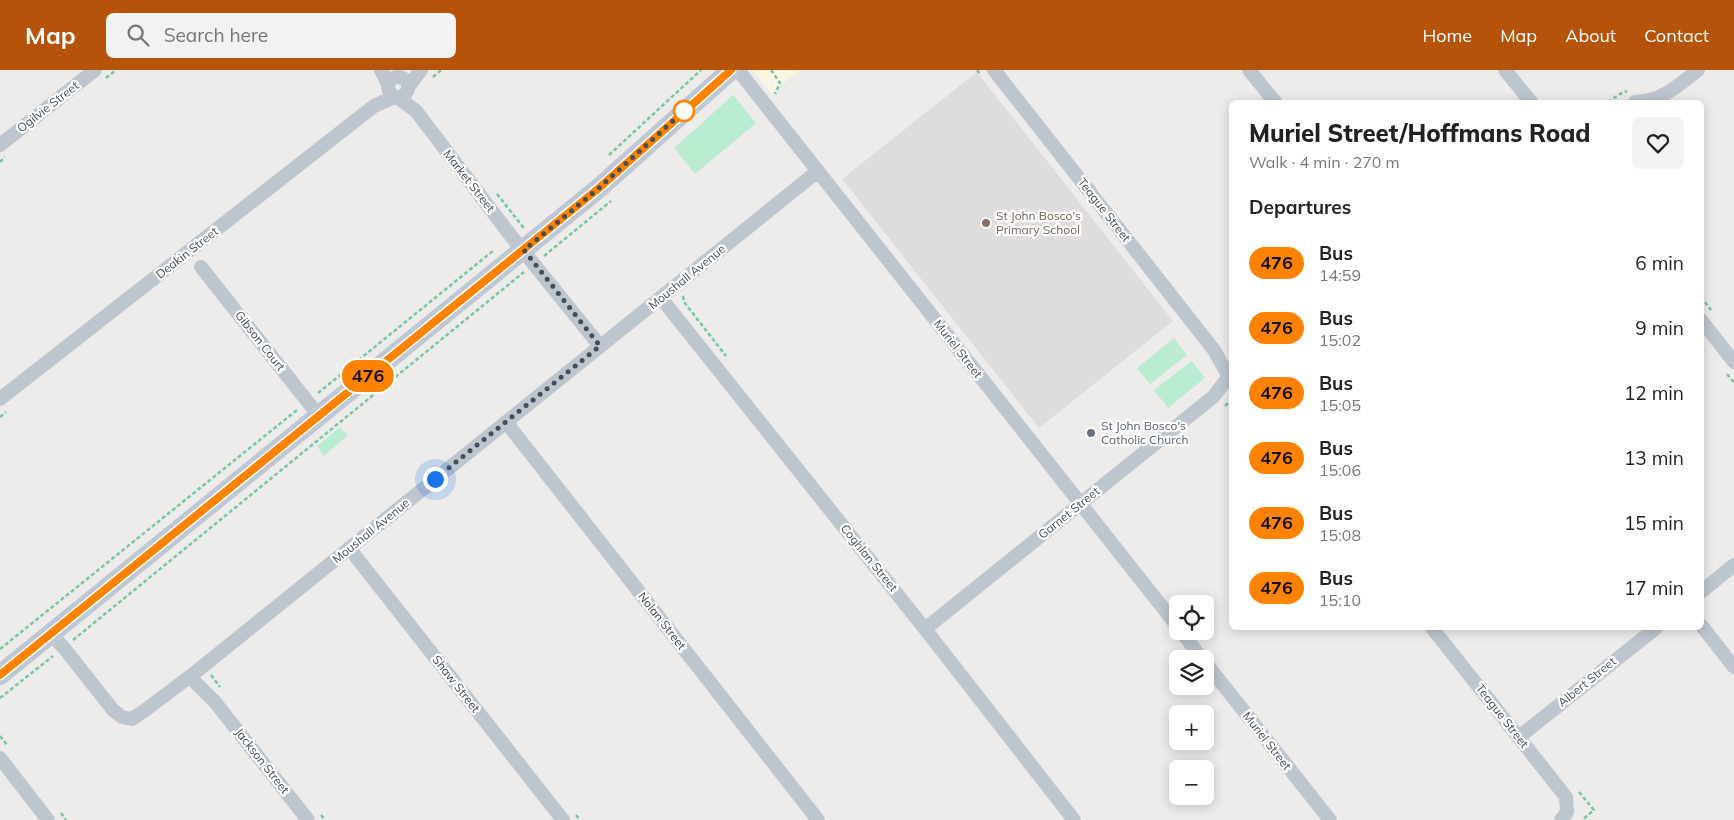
<!DOCTYPE html>
<html lang="en">
<head>
<meta charset="utf-8">
<style>
	:root { --surface:#fff; --page:#f2f2f2; --text:#222; --muted:#767676; --accent:#b45309 }
	body { margin:0; font-family:Mulish,sans-serif; background:var(--page); color:var(--text); height:100vh; display:flex; flex-direction:column; font-size:19px; white-space:nowrap }
	* { box-sizing:border-box; margin:0 }
	p { font-size:16px; color:var(--muted) }
	.icon { flex:none; width:28px; height:28px; fill:none; stroke:currentColor; stroke-width:2; stroke-linecap:round; stroke-linejoin:round }
	.map { position:relative; flex:1; overflow:hidden }
	.drawer { position:absolute; left:1229px; top:30px; width:475px; height:530px; display:flex; flex-direction:column; background:var(--surface); border-radius:8px; box-shadow:0 2px 12px #0003 }
	.drawer>* { flex:none }
	.badge { padding:0 10px; border-radius:16px; font-size:18px; line-height:32px }
	.fabs { position:absolute; left:1169px; top:525px; display:grid; gap:10px }
	.fabs a { display:grid; place-items:center; width:45px; height:45px; border-radius:8px; background:var(--surface); box-shadow:0 2px 12px #0003; font-size:25px }
	.you { position:absolute; width:25px; height:25px; margin:-12px; border:4px solid #fff; border-radius:50%; background:#1a73e8; box-shadow:0 0 0 8px #1a73e833 }
	.map>.badge { position:absolute; translate:-50% -50%; box-shadow:0 0 0 2px #fff }
	h2 { padding:0 20px; font-size:19px; line-height:45px }
	.round { display:grid; place-items:center; flex:none; width:52px; height:52px; border-radius:8px; background:var(--page) }
	.summary { display:flex; align-items:center; justify-content:space-between; height:85px; padding:0 20px }
	h1 { font-size:24px; font-weight:800; line-height:38px }
	ul { padding:0; list-style:none }
	li { display:flex; align-items:center; gap:15px; height:65px; padding:0 20px }
	li div { flex:1 }
	li b { display:block; font-size:19px }
	li em { font-style:normal }
	li .badge { min-width:55px; font-weight:700; text-align:center }
	header { display:flex; align-items:center; gap:30px; box-sizing:border-box; height:70px; padding:0 25px; background:var(--accent); color:#fff }
	header strong { font-size:24px }
	nav { display:flex; gap:28px; margin-inline-start:auto; font-size:18px }
	.search { width:350px; height:45px; background:var(--page); display:flex; align-items:center; gap:12px; box-sizing:border-box; padding:0 18px; border-radius:8px; color:var(--muted); font-size:19px }
	.map>svg:first-child { display:block }
	.commercial { fill:#faf5e3 }
	.education { fill:#dfdcdd }
	.green { fill:#b9ecd1 }
	.lines { fill:none; stroke-linecap:round; stroke-linejoin:round }
	.path { stroke:#73c8a5; stroke-width:2.5; stroke-dasharray:4 2.5; stroke-linecap:butt }
	.minor { stroke:#bdc5ce; stroke-width:14 }
	.secondary { stroke:#bec7d4; stroke-width:20 }
	.line-casing { stroke:#fff; stroke-width:11 }
	.line { stroke:#ff8200; stroke-width:8 }
	.walk { stroke:#454d58; stroke-width:5; stroke-dasharray:0 9 }
	.stop-dot { fill:#fff; stroke:#ff8200; stroke-width:2.5 }
	.education-dot { fill:#8d6e63; stroke:#fff; stroke-width:2 }
	.worship-dot { fill:#6b7280; stroke:#fff; stroke-width:2 }
	.labels { text-anchor:middle; stroke-width:4.5; stroke-linejoin:round; paint-order:stroke }
	.street-label { font-size:12px; fill:#454d58; stroke:#fff }
	.education-label { font-size:12px; fill:#785e54; stroke:#fff; text-anchor:start }
	.worship-label { font-size:12px; fill:#5b616d; stroke:#fff; text-anchor:start }
</style>
</head>
<body>
<header>
<strong>Map</strong>
<div class="search"><svg class="icon" aria-label="search" viewBox="0 0 24 24"><circle cx="10" cy="10" r="6"/><path d="M15 15l6 6"/></svg>Search here</div>
<nav><a>Home</a><a>Map</a><a>About</a><a>Contact</a></nav>
</header>
<div class="map">
<svg width="1734" height="750" viewBox="0 0 1734 750">
	<rect width="100%" height="100%" fill="#eeebeb"/>
	<!-- commercial -->
	<path class="commercial" d="M753 0H800L771 23Z"/>
	<!-- education -->
	<path class="education" d="M977 2 1173 251 1039 358 842 109Z"/>
	<!-- green -->
	<path class="green" d="M733 25 756 53 695 104 674 78Z
		M1174 268 1187 285 1150 314 1137 298Z
		M1192 291 1205 308 1168 338 1154 320Z
		M340 357 348 365 324 386 317 376Z"/>
	<g class="lines">
		<!-- path -->
		<path class="path" d="M771 0 780 13 775 24
			M977 0 981 5
			M433 7 441 0
			M106 8 116 0
			M1608 32 1620 24 1627 21
			M609 85 701 0
			M0 92 5 87
			M497 124 523 157 521 158
			M544 186 611 131
			M683 226 684 232 726 286
			M1701 227 1711 240
			M1727 304 1734 313
			M318 323 494 180
			M1225 336 1231 330
			M0 347 6 342
			M73 570 524 202
			M0 579 297 340
			M211 605 220 617
			M0 628 53 586
			M0 666 8 676
			M1579 722 1594 740 1582 750
			M61 743 66 750
			M321 745 325 750
			M576 745 580 750"/>
		<!-- minor -->
		<path class="minor" d="M381 0 388 14
			M738 0 1178 557
			M994 0 1214 280 1228 305
			M1249 0 1275 32
			M1505 0 1531 32
			M388 17a10 10 0 1 1 20 0a10 10 0 1 1-20 0Z
			M408 17 421 0
			M397 27 416 41 511 166 600 276
			M1635 32C1664 30 1676 17 1698 0
			M0 75 95 0
			M201 197 319 346
			M661 228 925 559 1074 750
			M1701 250 1734 292
			M0 329 374 36 394 27
			M506 352 818 750
			M349 478 563 750
			M1701 522 1734 495
			M1701 555 1734 597
			M1432 558 1566 727 1567 742 1561 750
			M925 559 1213 327 1227 309
			M1181 561 1202 589
			M51 564 64 578 113 640 122 647 132 649 144 641 197 601 818 101
			M1205 592 1330 750
			M190 607 215 632 308 750
			M1519 667 1656 558
			M0 688 48 750"/>
		<!-- secondary -->
		<path class="secondary" d="M0 605 599 118 731 0"/>
	</g>
	<g class="lines">
		<defs>
			<path id="line" d="M0 605 599 118 731 0"/>
		</defs>
		<!-- line casing -->
		<use href="#line" class="line-casing"/>
		<!-- line -->
		<use href="#line" class="line"/>
		<!-- walk -->
		<path class="walk" d="M435 409 600 276 524 180 599 118 684 41"/>
	</g>
	<!-- markers -->
	<circle class="stop-dot" cx="684" cy="41" r="10"/>
	<circle class="education-dot" cx="986" cy="153" r="5"/>
	<circle class="worship-dot" cx="1091" cy="363" r="5"/>
	<g class="labels">
		<!-- street labels -->
		<g class="street-label">
			<text transform="translate(48 37) rotate(-38)" y="4">Ogilvie Street</text>
			<text transform="translate(469 111) rotate(52)" y="4">Market Street</text>
			<text transform="translate(1104 140) rotate(52)" y="4">Teague Street</text>
			<text transform="translate(187 183) rotate(-38)" y="4">Deakin Street</text>
			<text transform="translate(687 207) rotate(-39)" y="4">Moushall Avenue</text>
			<text transform="translate(260 271) rotate(52)" y="4">Gibson Court</text>
			<text transform="translate(958 279) rotate(52)" y="4">Muriel Street</text>
			<text transform="translate(1069 443) rotate(-39)" y="4">Garnet Street</text>
			<text transform="translate(371 461) rotate(-39)" y="4">Moushall Avenue</text>
			<text transform="translate(869 488) rotate(51)" y="4">Coghlan Street</text>
			<text transform="translate(662 551) rotate(52)" y="4">Nolan Street</text>
			<text transform="translate(1587 612) rotate(-39)" y="4">Albert Street</text>
			<text transform="translate(456 614) rotate(52)" y="4">Shaw Street</text>
			<text transform="translate(1502 646) rotate(52)" y="4">Teague Street</text>
			<text transform="translate(1267 671) rotate(52)" y="4">Muriel Street</text>
			<text transform="translate(262 691) rotate(52)" y="4">Jackson Street</text>
		</g>
		<!-- education labels -->
		<g class="education-label">
			<text x="996" y="150">St John Bosco's<tspan x="996" dy="14">Primary School</tspan></text>
		</g>
		<!-- worship labels -->
		<g class="worship-label">
			<text x="1101" y="360">St John Bosco's<tspan x="1101" dy="14">Catholic Church</tspan></text>
		</g>
	</g>
</svg>
<div class="fabs">
<a><svg class="icon" aria-label="locate" viewBox="0 0 24 24"><circle cx="12" cy="12" r="6"/><path d="M12 2v4M12 18v4M2 12h4M18 12h4"/></svg></a>
<a><svg class="icon" aria-label="layers" viewBox="0 0 24 24"><path d="M12 4l9 5-9 5-9-5zM3 14l9 5 9-5"/></svg></a>
<a>+</a>
<a>−</a>
</div>
<div class="you" style="left:435px;top:409px"></div>
<b class="badge" style="left:368px;top:306px;background:#ff8200;color:#111">476</b>
<section class="drawer">
<div class="summary"><div><h1>Muriel Street/Hoffmans Road</h1><p>Walk · 4 min · 270 m</p></div><a class="round"><svg class="icon" aria-label="heart" viewBox="0 0 24 24"><path d="M12 20l-8-8c-3-5 5-10 8-4 3-6 11-1 8 4z"/></svg></a></div>
<h2>Departures</h2>
<ul>
<li><span class="badge" style="background:#ff8200;color:#111">476</span><div><b>Bus</b><p>14:59</p></div><em>6 min</em></li>
<li><span class="badge" style="background:#ff8200;color:#111">476</span><div><b>Bus</b><p>15:02</p></div><em>9 min</em></li>
<li><span class="badge" style="background:#ff8200;color:#111">476</span><div><b>Bus</b><p>15:05</p></div><em>12 min</em></li>
<li><span class="badge" style="background:#ff8200;color:#111">476</span><div><b>Bus</b><p>15:06</p></div><em>13 min</em></li>
<li><span class="badge" style="background:#ff8200;color:#111">476</span><div><b>Bus</b><p>15:08</p></div><em>15 min</em></li>
<li><span class="badge" style="background:#ff8200;color:#111">476</span><div><b>Bus</b><p>15:10</p></div><em>17 min</em></li>
</ul>
</section>
</div>
</body>
</html>
